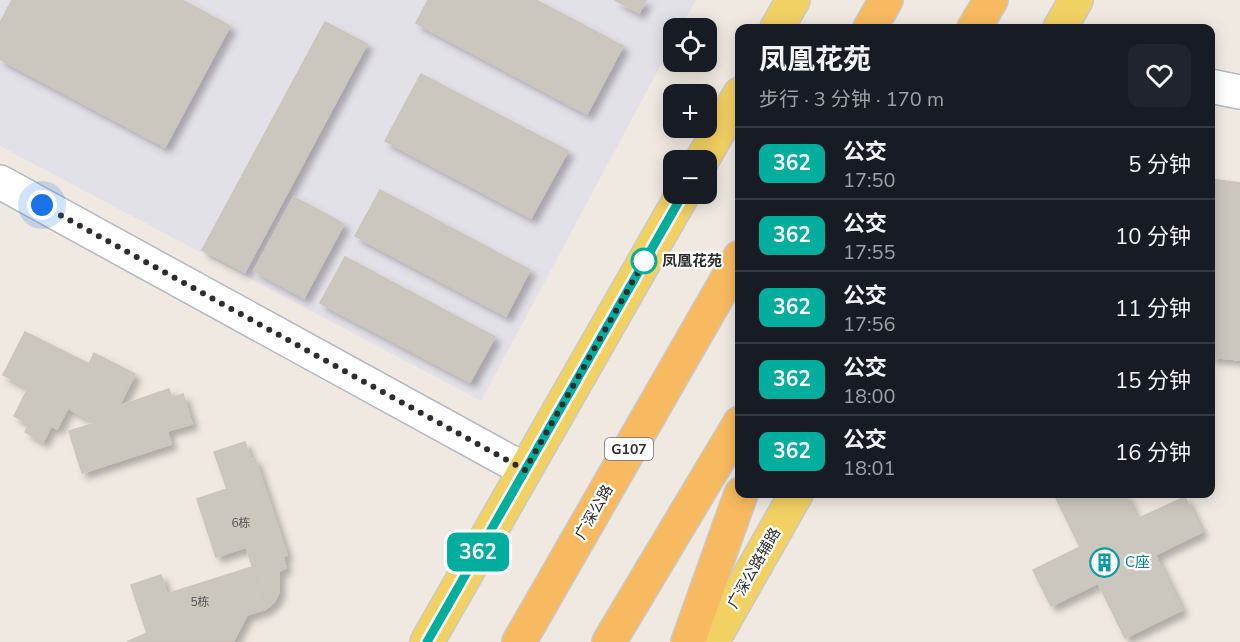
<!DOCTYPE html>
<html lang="zh">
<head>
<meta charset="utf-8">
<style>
	:root { --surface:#171b24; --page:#20242c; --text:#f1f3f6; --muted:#9ea1a6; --line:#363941 }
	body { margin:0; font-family:"Nunito Sans","Noto Sans SC",sans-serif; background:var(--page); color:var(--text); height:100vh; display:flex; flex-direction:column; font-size:22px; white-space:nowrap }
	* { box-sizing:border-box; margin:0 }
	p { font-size:20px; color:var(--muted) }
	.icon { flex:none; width:33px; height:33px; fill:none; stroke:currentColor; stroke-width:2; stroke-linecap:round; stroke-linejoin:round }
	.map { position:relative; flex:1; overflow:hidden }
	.details { position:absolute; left:735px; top:24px; width:480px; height:474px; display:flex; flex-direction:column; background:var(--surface); border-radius:12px; box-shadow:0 3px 15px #0003 }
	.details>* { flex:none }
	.badge { padding:0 12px; border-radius:9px; font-size:21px; line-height:39px }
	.buttons { position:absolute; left:663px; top:18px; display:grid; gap:12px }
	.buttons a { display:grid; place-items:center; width:54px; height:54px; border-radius:12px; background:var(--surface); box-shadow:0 3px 15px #0003; font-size:30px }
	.you { position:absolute; width:30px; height:30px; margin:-15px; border:4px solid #fff; border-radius:50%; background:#1a73e8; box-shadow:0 0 0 9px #1a73e833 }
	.map>.badge { position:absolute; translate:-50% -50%; box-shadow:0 0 0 3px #fff }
	.round { display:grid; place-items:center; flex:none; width:63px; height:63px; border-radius:12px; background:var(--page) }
	.summary { display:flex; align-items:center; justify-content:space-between; height:102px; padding:0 24px }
	h1 { font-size:28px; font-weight:700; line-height:45px }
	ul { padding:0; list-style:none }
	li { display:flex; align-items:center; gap:18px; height:72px; padding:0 24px; border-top:2px solid var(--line) }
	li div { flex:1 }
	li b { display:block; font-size:22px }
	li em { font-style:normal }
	li .badge { min-width:66px; font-weight:700; text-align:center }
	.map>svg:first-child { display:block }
	.industrial { fill:#e3e1e8 }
	.building { fill:#cbc7bf; stroke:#cbc5ba; stroke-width:1.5; filter:url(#shadow) }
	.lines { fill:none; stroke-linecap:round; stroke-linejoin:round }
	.minor-casing { stroke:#b4b7c1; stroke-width:36 }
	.primary-casing { stroke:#c9c9c9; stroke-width:36 }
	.trunk-casing { stroke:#c9c9c9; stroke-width:36 }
	.minor { stroke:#fff; stroke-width:33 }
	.primary { stroke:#f2d163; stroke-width:33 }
	.trunk { stroke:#f8ba60; stroke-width:33 }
	.line-casing { stroke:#fff; stroke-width:14 }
	.line { stroke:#01ad9c; stroke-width:9 }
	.walk { stroke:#2e2e2e; stroke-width:6; stroke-dasharray:0 10.8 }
	.stop-dot { fill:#fff; stroke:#01ad9c; stroke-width:3 }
	.labels { text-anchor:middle; stroke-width:4.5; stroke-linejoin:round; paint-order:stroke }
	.number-label { font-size:12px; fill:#555452 }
	.shield { fill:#fff; stroke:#6d6d6d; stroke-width:1.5 }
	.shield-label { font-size:14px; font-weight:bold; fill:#2e2e2e }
	.stop-label { font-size:15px; font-weight:bold; fill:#2e2e2e; stroke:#fff; text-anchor:start }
	.street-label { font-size:15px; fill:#2e2e2e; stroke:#fff }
	.culture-label { font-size:15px; fill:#0d838f; stroke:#fff; text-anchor:start }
</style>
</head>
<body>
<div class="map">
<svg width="1240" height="642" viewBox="0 0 1240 642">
	<defs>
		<filter id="shadow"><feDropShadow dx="5.5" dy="5.5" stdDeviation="3" flood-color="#0004"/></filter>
	</defs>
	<rect width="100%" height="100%" fill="#efe9e1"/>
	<!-- industrial -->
	<path class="industrial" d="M0 0H696L681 28H674L673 42 481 401 0 146Z"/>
	<!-- building -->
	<path class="building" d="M12 0H182L230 26 165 147 0 59V23Z
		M428 0H536L623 46 587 114 416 23Z
		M615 0H646L639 13Z
		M325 22 367 44 245 272 202 250Z
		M421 74 568 151 531 218 385 141Z
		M1210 179 1240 183V360L1210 357Z
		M380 190 530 270 506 316 355 236Z
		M294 197 344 224 304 298 254 271Z
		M345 257 495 337 470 382 320 303Z
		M25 332 89 364 94 353 135 374 119 406 169 389 172 398 183 394 192 424 167 431 171 444 82 473 69 431 96 423 68 408 57 429 51 426 43 442 25 432 29 424 14 416 28 388 3 375Z
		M245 442 251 460 255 459 287 555 283 557 286 568 279 571V592L274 602 266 609 246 547 216 557 197 499 227 489 214 452Z
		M1060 494H1125L1137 519 1185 497 1202 532 1155 555 1182 610 1125 638 1098 583 1051 606 1033 570 1080 547 1055 496Z
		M252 567 266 609 247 615 233 642H127L147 633 131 585 161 575 167 594Z"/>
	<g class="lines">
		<defs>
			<path id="minor" d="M1210 86 1240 92
				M0 182 525 470"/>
			<path id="primary" d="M777 28 793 0
				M1060 28 1076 0
				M702 160 740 94
				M427 642 683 194
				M712 642 796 494"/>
			<path id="trunk" d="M870 28 886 0
				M974 28 991 0
				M519 642 740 257
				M609 642 740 423
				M688 642 741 494"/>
		</defs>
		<!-- minor casing -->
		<use href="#minor" class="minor-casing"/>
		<!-- primary casing -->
		<use href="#primary" class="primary-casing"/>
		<!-- trunk casing -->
		<use href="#trunk" class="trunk-casing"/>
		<!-- minor -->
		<use href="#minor" class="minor"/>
		<!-- primary -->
		<use href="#primary" class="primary"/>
		<!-- trunk -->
		<use href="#trunk" class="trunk"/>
	</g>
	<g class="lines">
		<defs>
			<path id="line" d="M427 642 683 194"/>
		</defs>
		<!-- line casing -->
		<use href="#line" class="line-casing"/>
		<!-- line -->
		<use href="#line" class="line"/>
		<!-- walk -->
		<path class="walk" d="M42 205 525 470 649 253 644 261"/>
	</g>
	<!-- icons -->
	<defs>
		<symbol id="building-ring" viewBox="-11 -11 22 22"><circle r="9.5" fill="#fff" stroke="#0f9aa8" stroke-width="1.5"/><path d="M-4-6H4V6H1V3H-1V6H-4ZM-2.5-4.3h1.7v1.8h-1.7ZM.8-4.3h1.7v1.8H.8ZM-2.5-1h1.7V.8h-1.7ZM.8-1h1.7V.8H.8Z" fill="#0f9aa8"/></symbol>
	</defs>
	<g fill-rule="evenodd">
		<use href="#building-ring" x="1088" y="546" width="33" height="33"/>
	</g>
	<!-- markers -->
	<circle class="stop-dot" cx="644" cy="261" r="12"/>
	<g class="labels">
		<!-- number labels -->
		<g class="number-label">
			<text x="241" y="527">6栋</text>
			<text x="200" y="606">5栋</text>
		</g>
		<!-- shield labels -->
		<rect class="shield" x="605" y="438" width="48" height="22" rx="4.5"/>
		<g class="shield-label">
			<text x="629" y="454">G107</text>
		</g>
		<!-- stop labels -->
		<g class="stop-label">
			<text x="662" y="266">凤凰花苑</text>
		</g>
		<!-- street labels -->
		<g class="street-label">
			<text transform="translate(594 512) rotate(-60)" y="5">广深公路</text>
			<text transform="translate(754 568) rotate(-60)" y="5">广深公路辅路</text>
		</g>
		<!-- culture labels -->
		<g class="culture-label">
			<text x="1125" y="567">C座</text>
		</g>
	</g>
</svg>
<div class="buttons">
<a><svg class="icon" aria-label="locate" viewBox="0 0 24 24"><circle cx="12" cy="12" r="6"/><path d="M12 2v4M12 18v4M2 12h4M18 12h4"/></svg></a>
<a>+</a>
<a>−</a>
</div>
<div class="you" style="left:42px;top:205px"></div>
<b class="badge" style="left:478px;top:552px;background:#01ad9c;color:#fff">362</b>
<section class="details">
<div class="summary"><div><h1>凤凰花苑</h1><p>步行 · 3 分钟 · 170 m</p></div><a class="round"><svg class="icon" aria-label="heart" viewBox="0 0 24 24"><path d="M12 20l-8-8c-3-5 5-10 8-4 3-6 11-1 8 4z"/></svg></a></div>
<ul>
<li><span class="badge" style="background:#01ad9c;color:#fff">362</span><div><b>公交</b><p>17:50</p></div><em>5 分钟</em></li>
<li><span class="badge" style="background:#01ad9c;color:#fff">362</span><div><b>公交</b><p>17:55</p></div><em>10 分钟</em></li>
<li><span class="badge" style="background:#01ad9c;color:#fff">362</span><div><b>公交</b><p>17:56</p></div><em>11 分钟</em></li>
<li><span class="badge" style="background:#01ad9c;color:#fff">362</span><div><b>公交</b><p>18:00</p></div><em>15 分钟</em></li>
<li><span class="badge" style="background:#01ad9c;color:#fff">362</span><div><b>公交</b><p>18:01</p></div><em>16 分钟</em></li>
</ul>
</section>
</div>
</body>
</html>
